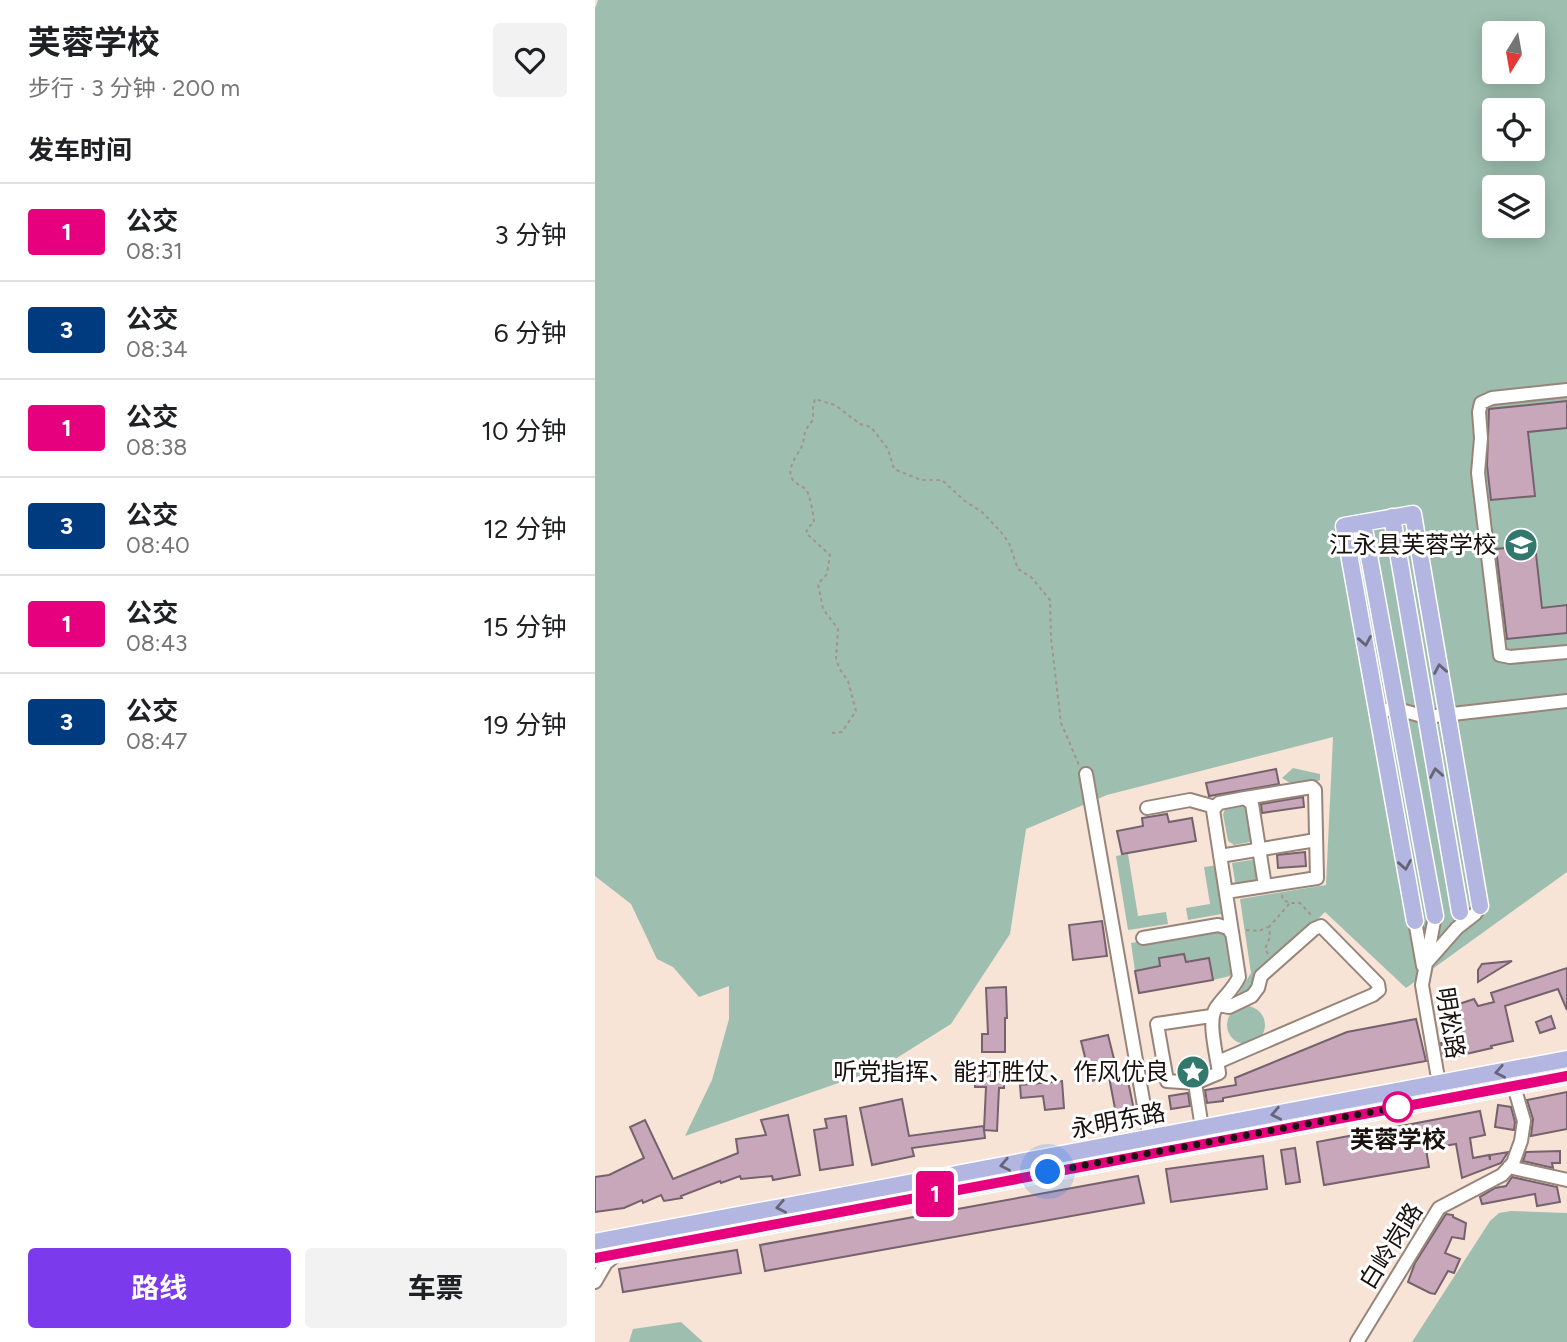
<!DOCTYPE html>
<html lang="zh">
<head>
<meta charset="utf-8">
<style>
	:root { --surface:#fff; --page:#f2f2f2; --text:#202124; --muted:#757577; --line:#e0e0e0; --accent:#7c3aed }
	body { margin:0; font-family:Figtree,"Noto Sans SC",sans-serif; background:var(--page); color:var(--text); height:100vh; display:flex; flex-direction:column; font-size:26px; white-space:nowrap }
	* { box-sizing:border-box; margin:0 }
	p { font-size:23px; color:var(--muted) }
	.icon { flex:none; width:38px; height:38px; fill:none; stroke:currentColor; stroke-width:2; stroke-linecap:round; stroke-linejoin:round }
	.map { position:relative; flex:1; overflow:hidden }
	.sheet { display:flex; flex-direction:column; background:var(--surface); width:595px }
	.sheet>* { flex:none }
	.badge { padding:0 14px; border-radius:5px; font-size:24px; line-height:46px }
	.needle { width:46px; rotate:191deg }
	.buttons { position:absolute; left:887px; top:21px; display:grid; gap:14px }
	.buttons a { display:grid; place-items:center; width:63px; height:63px; border-radius:7px; background:var(--surface); box-shadow:0 4px 18px #0003; font-size:35px }
	.you { position:absolute; width:35px; height:35px; margin:-18px; border:5px solid #fff; border-radius:50%; background:#1a73e8; box-shadow:0 0 0 10px #1a73e833 }
	.map>.badge { position:absolute; translate:-50% -50%; box-shadow:0 0 0 4px #fff }
	h2 { padding:0 28px; font-size:26px; line-height:63px }
	.round { display:grid; place-items:center; flex:none; width:74px; height:74px; border-radius:7px; background:var(--page) }
	.overview { display:flex; align-items:center; justify-content:space-between; height:119px; padding:0 28px }
	h1 { font-size:33px; font-weight:700; line-height:52px }
	.action { display:flex; gap:14px; margin-top:auto; padding:14px 28px }
	.action a { flex:1; height:80px; border-radius:7px; background:var(--accent); color:#fff; font-size:28px; font-weight:700; line-height:80px; text-align:center }
	.action a+a { background:var(--page); color:var(--text) }
	ul { padding:0; list-style:none }
	li { display:flex; align-items:center; gap:21px; height:98px; padding:0 28px; border-top:2px solid var(--line) }
	li div { flex:1 }
	li b { display:block; font-size:26px }
	li em { font-style:normal }
	li .badge { min-width:77px; font-weight:700; text-align:center }
	main { display:flex; flex:1; min-height:0 }
	.map>svg:first-child { display:block }
	.green { fill:#9ebfaf; fill-rule:evenodd }
	.building { fill:#c7a7b9; stroke:#75626d; stroke-width:2 }
	.lines { fill:none; stroke-linecap:round; stroke-linejoin:round }
	.minor-casing { stroke:#98857a; stroke-width:16 }
	.major-casing { stroke:#fff; stroke-width:19 }
	.path { stroke:#a3938b; stroke-width:2; stroke-dasharray:3.5 3.5; stroke-linecap:butt }
	.minor { stroke:#fff; stroke-width:12 }
	.major { stroke:#b3b6e0; stroke-width:16 }
	.oneway { stroke:#666477 }
	.line-casing { stroke:#fff; stroke-width:16 }
	.line { stroke:#e6007e; stroke-width:10 }
	.walk { stroke:#19120e; stroke-width:7; stroke-dasharray:0 12.6 }
	.stop-dot { fill:#fff; stroke:#e6007e; stroke-width:3.5 }
	.labels { text-anchor:middle; stroke-width:6; stroke-linejoin:round; paint-order:stroke }
	.poi-label { font-size:24px; fill:#19120e; stroke:#fff; text-anchor:end }
	.street-label { font-size:24px; fill:#19120e; stroke:#fff }
	.stop-label { font-size:24px; font-weight:bold; fill:#19120e; stroke:#fff }
</style>
</head>
<body>
<main>
<section class="sheet">
<div class="overview"><div><h1>芙蓉学校</h1><p>步行 · 3 分钟 · 200 m</p></div><a class="round"><svg class="icon" aria-label="heart" viewBox="0 0 24 24"><path d="M12 20l-8-8c-3-5 5-10 8-4 3-6 11-1 8 4z"/></svg></a></div>
<h2>发车时间</h2>
<ul>
<li><span class="badge" style="background:#e6007e;color:#fff">1</span><div><b>公交</b><p>08:31</p></div><em>3 分钟</em></li>
<li><span class="badge" style="background:#003b80;color:#fff">3</span><div><b>公交</b><p>08:34</p></div><em>6 分钟</em></li>
<li><span class="badge" style="background:#e6007e;color:#fff">1</span><div><b>公交</b><p>08:38</p></div><em>10 分钟</em></li>
<li><span class="badge" style="background:#003b80;color:#fff">3</span><div><b>公交</b><p>08:40</p></div><em>12 分钟</em></li>
<li><span class="badge" style="background:#e6007e;color:#fff">1</span><div><b>公交</b><p>08:43</p></div><em>15 分钟</em></li>
<li><span class="badge" style="background:#003b80;color:#fff">3</span><div><b>公交</b><p>08:47</p></div><em>19 分钟</em></li>
</ul>
<div class="action"><a>路线</a><a>车票</a></div>
</section>
<div class="map">
<svg width="972" height="1342" viewBox="0 0 972 1342">
	<rect width="100%" height="100%" fill="#f8e3d7"/>
	<!-- green -->
	<path class="green" d="M3 0H972V872L811 988 730 912 666 976 663 988 638 1002 656 973 645 899 731 885 738 737 512 795 431 829 415 934 356 1024 284 1069 90 1136 117 1080 134 1019V986L104 997 78 967 62 959 36 904 0 876V9ZM900 33H938V72H900ZM900 110H938V149H900ZM900 187H938V226H900Z
		M698 768 725 774V780C709 788 702 788 687 778Z
		M648 804 654 808 659 835 655 842 639 845 633 841 628 814 631 807Z
		M533 854 543 916 571 912 573 924 533 930 521 856Z
		M662 859 667 883 641 887 637 863Z
		M624 865 632 913 593 920 591 908 615 904 609 867Z
		M618 929 635 934 639 969 635 976 618 980 614 958 591 962 589 954 564 958 565 966 540 971 536 943Z
		M632 1025a19 19 0 1 1 38 0a19 19 0 1 1-38 0Z
		M916 1211 972 1213V1342H817L895 1221 904 1213Z
		M86 1322 108 1342H34L38 1329Z"/>
	<!-- building -->
	<path class="building" d="M972 401V428L933 432 940 496 896 500 892 465 894 409Z
		M940 545 947 608 972 605V633L912 639 901 549Z
		M681 769 684 784 614 796 611 783Z
		M708 797 709 807 667 813 666 804Z
		M572 814 574 822 597 818 601 841 527 854 522 831 548 826 547 818Z
		M710 852 711 866 683 868 682 855Z
		M507 921 512 956 478 960 474 925Z
		M589 954 591 962 614 958 618 980 544 993 540 971 565 966 564 958Z
		M917 961 891 977 883 982V970L887 964Z
		M972 968V1010L963 989 910 1006 918 1041 896 1046 897 1048 849 1059 846 1043 853 1042 846 1010 879 999 883 1006 899 1002 896 993Z
		M411 987 412 1018H410V1052H387V1034H393L391 988Z
		M956 1016 960 1028 945 1033 941 1022Z
		M821 1019 831 1061 628 1098V1101L612 1103 610 1090 641 1085 640 1078 752 1032Z
		M513 1035 525 1083 533 1081 540 1115 522 1119 514 1077 496 1081 486 1041Z
		M380 1072H409V1088H404L402 1131 389 1130 390 1138 317 1148 319 1156 277 1165 265 1108 307 1099 314 1136 388 1126 389 1129 391 1087H380Z
		M467 1081 469 1108 450 1110 448 1096 426 1098 425 1085Z
		M972 1092V1129L936 1136 938 1119 932 1100Z
		M593 1093 595 1106 576 1109 574 1096Z
		M903 1105 916 1107 920 1122 919 1130 900 1127Z
		M885 1111 890 1135 875 1138 878 1158 894 1155 895 1160V1155L913 1152 906 1163 867 1178 861 1144 831 1149 834 1167 729 1185 722 1142Z
		M193 1115 205 1175 178 1180 177 1176 146 1179 145 1176 126 1183 125 1181 86 1196 87 1198 69 1201 66 1195 48 1203 47 1200 29 1208 0 1212V1177L14 1175 49 1158 35 1127 50 1120 78 1179 143 1153 141 1139 171 1135 166 1120Z
		M251 1116 258 1165 225 1170 219 1130 232 1128 230 1119Z
		M700 1148 705 1182 691 1184 686 1150Z
		M965 1151V1163H957L958 1168 928 1161 931 1152Z
		M668 1156 672 1189 576 1202 571 1169Z
		M543 1176 549 1203 170 1271 165 1245Z
		M917 1177 962 1187 965 1202 942 1206 940 1194 887 1204 885 1197 900 1188 911 1186Z
		M851 1214 858 1215V1217L871 1223 869 1239 857 1237 850 1253 865 1259 859 1273 853 1271 840 1294 835 1293 813 1282 820 1263Z
		M142 1250 146 1273 28 1292 24 1269Z"/>
	<g class="lines">
		<defs>
			<path id="minor" d="M972 390 897 398 886 403 884 412 886 438 883 473 905 655 915 657 972 652
				M783 711 802 709 831 717 972 701
				M491 774 556 1146
				M650 798 717 787 720 790 722 878 670 886
				M552 808 595 800 620 807
				M625 856 721 840
				M840 916 827 985 844 1084
				M820 921 828 966
				M548 938 623 925 633 928 637 934
				M833 961 862 928 880 914 885 906
				M623 1062 778 995 784 990 783 984 726 926 719 929 666 976 663 988 657 996 634 1007 623 1005
				M600 1083 572 1081 562 1024 616 1016
				M607 1128 600 1083 624 1073C622 1056 612 1021 621 1008 629 996 638 990 644 977L618 810 624 803 650 798 657 804 670 886 631 892
				M914 1167 972 1180
				M0 1282 11 1263 21 1255
				M762 1342 844 1208 907 1175 918 1163 926 1141 929 1121 919 1086"/>
			<path id="major" d="M797 517 865 912
				M768 523 840 916
				M820 921 749 526 818 514 885 906
				M0 1242 972 1059
				M0 1258 972 1076"/>
		</defs>
		<!-- minor casing -->
		<use href="#minor" class="minor-casing"/>
		<!-- major casing -->
		<use href="#major" class="major-casing"/>
		<!-- path -->
		<path class="path" d="M237 733 247 732 261 711 253 681 244 668 241 658 243 629 228 609 223 584 232 574 235 555 211 533 213 527 219 523C219 516 215 497 212 491 209 486 202 485 199 481 190 472 200 458 205 450 212 437 205 435 218 420V406L220 399 240 405 265 424 276 427 293 449 299 469 326 480H347L371 502 387 512 406 532 414 543 423 569 436 577 455 600 456 638 466 723 484 765
			M687 895 688 900 695 903H705L717 916
			M651 930 664 931 673 927
			M673 954 670 949 675 937 674 927 695 903"/>
		<!-- minor -->
		<use href="#minor" class="minor"/>
		<!-- major -->
		<use href="#major" class="major"/>
	</g>
	<!-- one-way arrows -->
	<defs><path id="oneway-chevron" d="M-2-3.5L2.5 0L-2 3.5" fill="none" stroke-width="1.6" stroke-linecap="round" stroke-linejoin="round" transform="scale(1.75)"/></defs>
	<g class="oneway">
		<use href="#oneway-chevron" transform="translate(770 641) rotate(80)"/>
		<use href="#oneway-chevron" transform="translate(845 669) rotate(-100)"/>
		<use href="#oneway-chevron" transform="translate(841 773) rotate(-100)"/>
		<use href="#oneway-chevron" transform="translate(810 865) rotate(80)"/>
		<use href="#oneway-chevron" transform="translate(905 1072) rotate(169)"/>
		<use href="#oneway-chevron" transform="translate(681 1114) rotate(169)"/>
		<use href="#oneway-chevron" transform="translate(410 1165) rotate(169)"/>
		<use href="#oneway-chevron" transform="translate(186 1207) rotate(169)"/>
	</g>
	<g class="lines">
		<defs>
			<path id="line" d="M0 1258 972 1076"/>
		</defs>
		<!-- line casing -->
		<use href="#line" class="line-casing"/>
		<!-- line -->
		<use href="#line" class="line"/>
		<!-- walk -->
		<path class="walk" d="M453 1172 803 1107"/>
	</g>
	<!-- icons -->
	<defs>
		<symbol id="school-disc" viewBox="-11 -11 22 22"><circle r="9.5" fill="#32786d" stroke="#fff"/><path d="M0-5L7-2L0 1L-7-2ZM-4 1L0 2.5L4 1V4Q0 6-4 4Z" fill="#fff"/></symbol>
		<symbol id="sight-disc" viewBox="-11 -11 22 22"><circle r="9.5" fill="#32786d" stroke="#fff"/><path d="M0-6L1.8-2.2L6-1.7L2.9 1.2L3.7 5.4L0 3.3L-3.7 5.4L-2.9 1.2L-6-1.7L-1.8-2.2Z" fill="#fff"/></symbol>
	</defs>
	<g fill-rule="evenodd">
		<use href="#school-disc" x="907" y="526" width="38" height="38"/>
		<use href="#sight-disc" x="579" y="1053" width="38" height="38"/>
	</g>
	<!-- markers -->
	<circle class="stop-dot" cx="803" cy="1107" r="14"/>
	<g class="labels">
		<!-- poi labels -->
		<g class="poi-label">
			<text x="902" y="553">江永县芙蓉学校</text>
			<text x="574" y="1080">听党指挥、能打胜仗、作风优良</text>
		</g>
		<!-- street labels -->
		<g class="street-label">
			<text transform="translate(855 1023) rotate(81)" y="8">明松路</text>
			<text transform="translate(523 1121) rotate(-11)" y="8">永明东路</text>
			<text transform="translate(796 1246) rotate(-58)" y="8">白岭岗路</text>
		</g>
		<!-- stop labels -->
		<g class="stop-label">
			<text x="803" y="1148">芙蓉学校</text>
		</g>
	</g>
</svg>
<div class="buttons">
<a><svg class="needle" viewBox="-14 -14 28 28"><path d="M0-13l5 13h-10z" fill="#e53935"/><path d="M0 13l5-13h-10z" fill="#757577"/></svg></a>
<a><svg class="icon" aria-label="locate" viewBox="0 0 24 24"><circle cx="12" cy="12" r="6"/><path d="M12 2v4M12 18v4M2 12h4M18 12h4"/></svg></a>
<a><svg class="icon" aria-label="layers" viewBox="0 0 24 24"><path d="M12 4l9 5-9 5-9-5zM3 14l9 5 9-5"/></svg></a>
</div>
<div class="you" style="left:453px;top:1172px"></div>
<b class="badge" style="left:340px;top:1194px;background:#e6007e;color:#fff">1</b>
</div>
</main>
</body>
</html>
